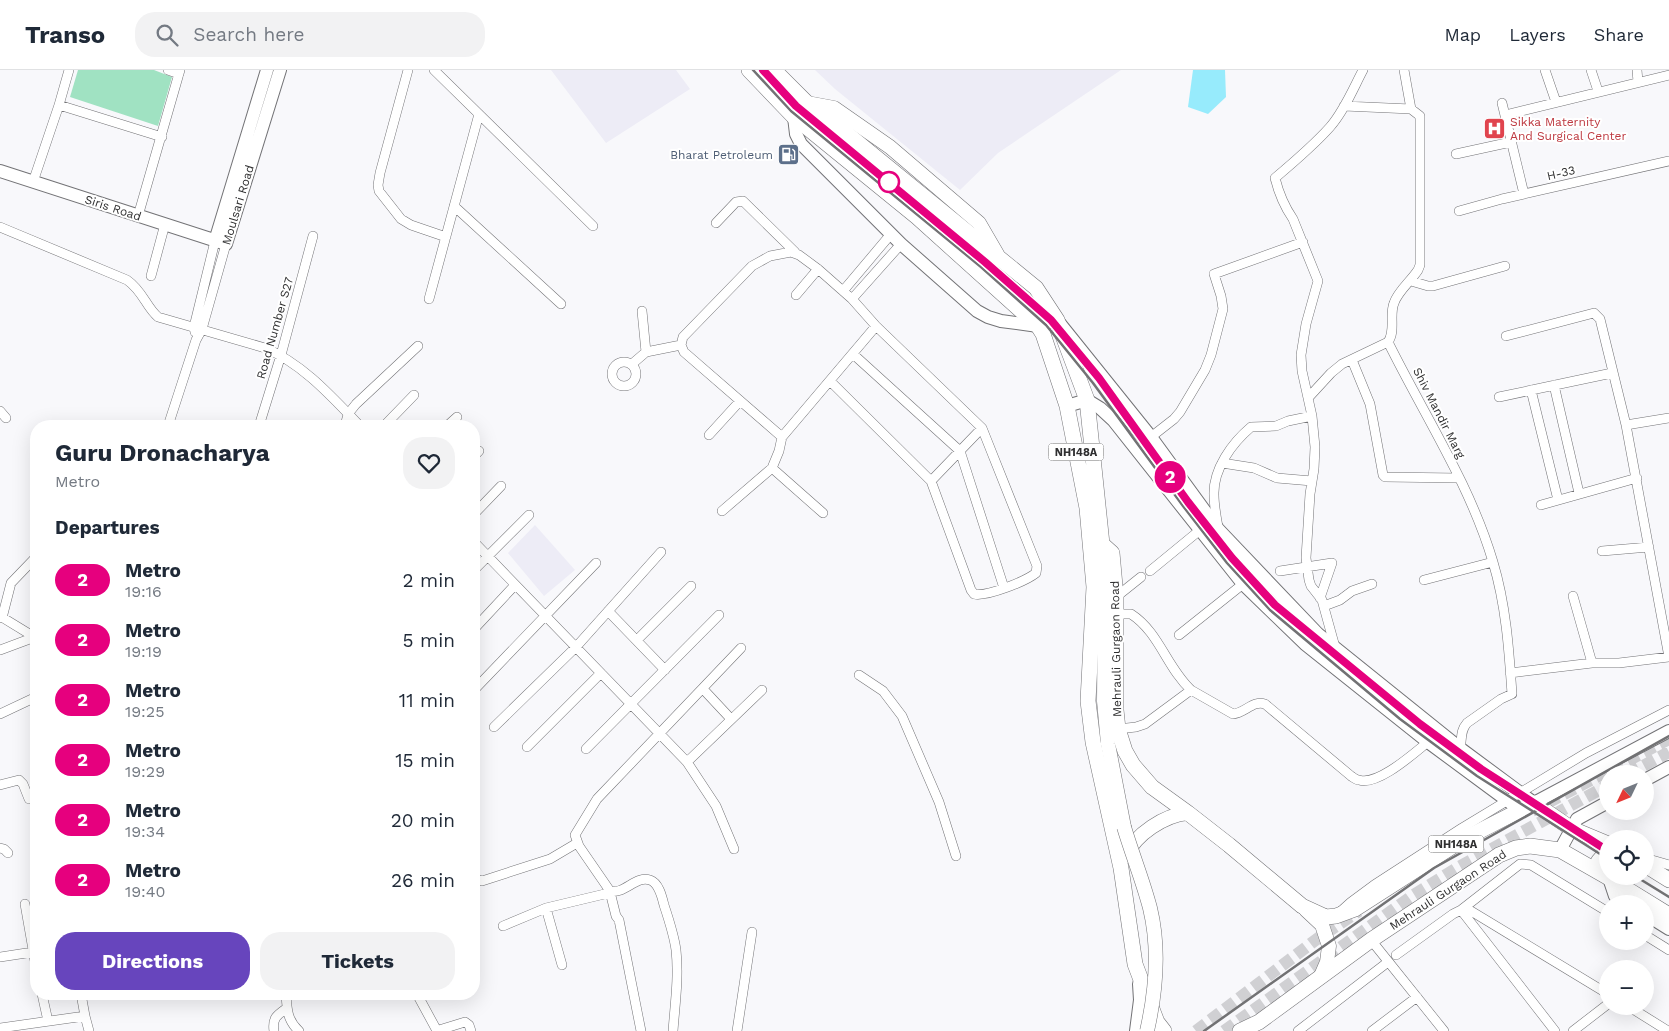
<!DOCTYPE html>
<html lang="en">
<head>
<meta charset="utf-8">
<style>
	:root { --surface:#fff; --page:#f2f2f3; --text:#1f2937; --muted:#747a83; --line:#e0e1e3; --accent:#6745bd }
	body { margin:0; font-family:"Work Sans",sans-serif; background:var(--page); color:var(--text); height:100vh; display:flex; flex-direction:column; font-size:19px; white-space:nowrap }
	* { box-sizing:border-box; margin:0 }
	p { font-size:16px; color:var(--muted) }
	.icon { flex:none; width:28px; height:28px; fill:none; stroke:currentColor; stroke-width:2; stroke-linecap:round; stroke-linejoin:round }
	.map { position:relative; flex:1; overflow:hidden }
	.drawer { position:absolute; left:30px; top:350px; width:450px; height:580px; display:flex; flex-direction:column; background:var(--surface); border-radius:20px; box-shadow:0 5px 20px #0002 }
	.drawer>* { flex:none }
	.badge { padding:0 10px; border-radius:16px; font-size:18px; line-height:32px }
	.needle { width:32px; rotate:227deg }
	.buttons { position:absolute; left:1599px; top:695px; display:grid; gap:10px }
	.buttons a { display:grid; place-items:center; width:55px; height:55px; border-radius:50%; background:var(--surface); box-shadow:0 5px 20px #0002; font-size:25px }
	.map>.badge { position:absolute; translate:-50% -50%; box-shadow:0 0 0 2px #fff }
	h2 { padding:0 25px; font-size:19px; line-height:45px }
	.round { display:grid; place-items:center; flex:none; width:52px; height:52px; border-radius:20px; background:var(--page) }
	.head { display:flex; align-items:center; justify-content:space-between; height:85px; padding:0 25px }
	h1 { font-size:24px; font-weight:700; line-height:38px }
	.action { display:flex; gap:10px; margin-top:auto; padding:10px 25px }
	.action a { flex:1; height:58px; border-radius:20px; background:var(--accent); color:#fff; font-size:20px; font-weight:700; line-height:58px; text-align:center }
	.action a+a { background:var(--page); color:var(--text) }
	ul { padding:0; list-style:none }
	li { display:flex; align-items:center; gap:15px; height:60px; padding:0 25px }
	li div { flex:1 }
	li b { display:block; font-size:19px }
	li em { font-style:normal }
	li .badge { min-width:55px; font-weight:700; text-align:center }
	header { display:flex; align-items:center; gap:30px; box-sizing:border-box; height:70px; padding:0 25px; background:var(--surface); border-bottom:1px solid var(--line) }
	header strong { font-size:24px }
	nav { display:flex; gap:28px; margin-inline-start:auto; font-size:18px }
	.search { width:350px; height:45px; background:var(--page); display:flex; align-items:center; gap:12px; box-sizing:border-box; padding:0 18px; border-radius:20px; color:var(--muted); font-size:19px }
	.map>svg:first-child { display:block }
	.built { fill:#edecf6 }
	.green { fill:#a0e2c2 }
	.water { fill:#97ebfc }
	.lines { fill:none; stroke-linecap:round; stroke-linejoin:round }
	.secondary-tunnel { stroke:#d0d0d3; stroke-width:12; stroke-dasharray:12 6; stroke-linecap:butt }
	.street-casing { stroke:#737376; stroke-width:10 }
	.secondary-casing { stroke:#737376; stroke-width:14 }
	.primary-casing { stroke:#737376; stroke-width:15 }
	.highway-casing { stroke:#737376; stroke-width:16 }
	.street { stroke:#fff; stroke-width:9 }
	.secondary { stroke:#fff; stroke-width:12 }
	.primary { stroke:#fff; stroke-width:14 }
	.highway { stroke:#fff; stroke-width:15 }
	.rail { stroke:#727274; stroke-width:2.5 }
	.primary-bridge-casing { stroke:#737376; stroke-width:15; stroke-linecap:butt }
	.primary-bridge { stroke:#fff; stroke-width:14 }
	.line-casing { stroke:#fff; stroke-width:11 }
	.line { stroke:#e6007e; stroke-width:8 }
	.stop-dot { fill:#fff; stroke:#e6007e; stroke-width:2.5 }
	.labels { text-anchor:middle; stroke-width:4; stroke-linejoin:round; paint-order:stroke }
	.shield { fill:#fff; stroke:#6e6e6f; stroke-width:1 }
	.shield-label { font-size:11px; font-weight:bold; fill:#303031 }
	.health-label { font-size:12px; fill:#be3a42; stroke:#fff; text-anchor:start }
	.service-label { font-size:12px; fill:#4e5e75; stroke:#fff; text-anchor:end }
	.street-label { font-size:12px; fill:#303031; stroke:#fff }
</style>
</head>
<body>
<header>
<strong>Transo</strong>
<div class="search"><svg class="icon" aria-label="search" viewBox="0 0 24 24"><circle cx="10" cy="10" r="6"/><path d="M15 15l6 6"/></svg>Search here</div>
<nav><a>Map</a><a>Layers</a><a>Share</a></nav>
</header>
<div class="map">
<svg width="1669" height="961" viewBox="0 0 1669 961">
	<rect width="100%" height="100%" fill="#f8f8fb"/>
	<!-- built -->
	<path class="built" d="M551 0H676L690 19 606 73Z
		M815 0H1121L998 83 960 120 835 19Z
		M535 455 575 500 544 526 508 483Z"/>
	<!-- green -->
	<path class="green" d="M78 0H154L172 7 158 56 70 27Z"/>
	<!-- water -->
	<path class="water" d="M1193 0H1225L1226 27 1208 44 1188 37Z"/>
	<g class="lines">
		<!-- secondary-tunnel -->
		<path class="secondary-tunnel" d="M1628 704 1669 682
			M1532 741 1669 669
			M1196 961 1317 869 1359 841
			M1224 961 1412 826 1457 798 1608 715"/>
		<defs>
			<path id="street" d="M168 0 179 4
				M408 0 380 103 378 115 379 121 401 149 411 155 446 167
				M434 0 593 156
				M1404 0 1411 39
				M1545 0 1556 32
				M1591 0 1598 21
				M1637 0 1638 12
				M1502 33 1524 124
				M59 35 69 0
				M1505 45 1669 5
				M1456 84 1511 72
				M33 112 59 35 162 67
				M454 136 561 234
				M1459 141 1502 129 1669 91
				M138 146 180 0
				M716 153 736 132 743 131 795 182
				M0 157 127 210C143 221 146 237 158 247L265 278C303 294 332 327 360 356
				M151 206 165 154
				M1411 211 1428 216H1433L1505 196
				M843 221 891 164
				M796 225 818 199
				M429 229 479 44
				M852 229 901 174
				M642 241 646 282
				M195 262 194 257 215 171
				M1506 266 1594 243 1600 249 1626 355 1669 587
				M1388 272C1424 345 1470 414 1493 492 1506 535 1509 580 1512 624L1501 629 1467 653C1459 662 1463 671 1459 682
				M853 284 960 381 1004 518
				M1352 290 1370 334 1383 405 1385 407 1458 408
				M612 304a12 12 0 1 1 24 0a12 12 0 1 1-24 0Z
				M632 294 646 282 681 275
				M1554 315 1579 423
				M1531 320 1558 430
				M1499 327 1612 303
				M1308 328 1331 303 1342 294 1388 272C1396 261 1389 245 1394 233 1398 221 1411 211 1418 200L1420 195V46L1411 39 1344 36
				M0 341 6 348
				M1626 355 1669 348
				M168 356 196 270 202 259 226 174
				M259 356 281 285 313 166
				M345 356 348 344 356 334 418 276
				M384 356 414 325
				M447 356 457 347
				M709 365 740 331
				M782 367 684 282 681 275 683 267 752 196 770 186 791 182 799 185 818 199 852 229 876 256 982 358 1037 496 1036 503C1026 511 987 527 974 524L971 520 931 411 830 311
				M1151 367 1174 349 1180 342 1205 300 1211 285 1223 239 1221 226 1214 204 1303 172
				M474 386 479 381
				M1222 393 1254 398 1277 408 1312 411
				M772 398 823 443
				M931 411 982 358
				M1541 435 1637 408
				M722 441 772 398 779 381 782 367 876 256
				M474 444 501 416
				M1218 457C1216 446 1214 435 1214 425 1213 399 1232 373 1251 357L1276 356 1288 351 1312 346
				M474 472 687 692 716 736 734 779
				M1602 481 1649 477
				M474 500 529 445
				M1150 501 1200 460
				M1280 501 1332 493 1320 528
				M1424 510 1493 492
				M1573 526 1592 593
				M1116 527 1141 507
				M1324 536 1340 530 1352 521 1372 514
				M608 541 665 600
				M1116 544H1131C1159 562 1167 598 1191 620
				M0 546 36 568
				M2 548 11 513 36 487
				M474 559 515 515
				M1179 565 1243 514
				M637 570 691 516
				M1335 577 1322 530 1311 516 1309 510 1306 488 1310 424 1314 399 1315 377 1312 346 1302 301 1301 285 1306 254 1318 211 1293 149C1284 136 1279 124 1275 108 1294 92 1313 76 1330 57 1344 41 1353 19 1363 0
				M0 580 35 567
				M1510 603 1592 593H1619L1669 587
				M859 605 883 621 902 646 939 732 956 786
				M703 619 731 649
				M474 620 596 493
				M0 644 36 627
				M494 657 576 577 661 482
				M1118 659 1136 657 1145 654 1191 620 1233 644C1245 643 1253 630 1265 634L1351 706C1354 708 1356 710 1359 710 1378 716 1414 683 1428 672
				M527 677 601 603
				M586 679 719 545
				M687 692 762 620
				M0 715 19 710 23 714 29 729
				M0 778 4 779 8 783
				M1645 788 1669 795
				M474 804 476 809 482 811 550 789 577 773
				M610 822 616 846 619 850 641 961
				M25 834 36 897
				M546 838 562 895
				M1461 840 1520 794 1531 795 1608 842
				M1461 840 1471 841 1608 924
				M1341 841 1351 832 1374 815 1462 758 1586 683 1669 640
				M503 856 546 838 613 822
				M1645 865 1669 880
				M1371 870 1444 961
				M1396 885 1453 844 1461 840 1555 961
				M0 887 33 882
				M42 924 48 951
				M286 924C287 939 287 950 299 961
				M417 924 436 959 439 960 465 952 469 955 471 961
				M1628 936 1668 961
				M85 946 89 961
				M0 958 85 946 81 924
				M274 961C272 948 277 945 287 938
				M673 961C675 934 679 907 676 880 674 865 669 850 664 835 662 827 659 813 650 810 636 805 624 825 610 821L579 776 575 765 597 729 741 578
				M737 961 752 862
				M1298 961 1388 892
				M1372 961 1417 927
				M1573 961 1608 934"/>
			<path id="secondary" d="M794 47 796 64 801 74 901 174 977 241 988 247 1001 251 1038 256 1057 250 1151 367 1218 459 1318 564 1461 679 1534 733 1669 661
				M0 101 226 174 280 0
				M215 171 267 0
				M1067 336 1087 330 1100 338 1113 350 1243 514 1305 574 1428 672 1520 740
				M1645 710 1669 697
				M1560 780 1577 749 1608 732
				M1609 808 1615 826 1628 834
				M1645 844 1669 859
				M1136 961 1140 930 1139 914"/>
			<path id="primary" d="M807 33 834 38 890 77 979 153 997 184
				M1102 474 1105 516 1104 631 1108 674 1124 757
				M1608 783 1604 784 1598 791 1599 797 1608 807
				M1126 786C1135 764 1165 745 1188 743
				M1306 840 1322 855 1329 876 1327 892 1321 906"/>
			<path id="highway" d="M749 0 794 47 917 147 1038 256 1043 264 1067 336 1087 438 1094 517 1088 631 1093 672 1121 798 1135 894 1157 952 1164 961
				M774 0 807 33 829 49 1036 218 1057 250 1087 330 1102 474 1112 483 1116 527V640L1118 659 1125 681 1133 695 1152 717 1188 743 1229 775 1302 836 1326 847 1336 846 1355 839 1464 769 1534 733 1572 759 1608 774
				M1645 795 1669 810
				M1240 961 1259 952 1371 870 1499 785 1516 778 1530 776 1560 780 1609 808 1669 845"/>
		</defs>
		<!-- street casing -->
		<use href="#street" class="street-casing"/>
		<!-- secondary casing -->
		<use href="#secondary" class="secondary-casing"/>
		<!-- primary casing -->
		<use href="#primary" class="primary-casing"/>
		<!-- highway casing -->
		<use href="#highway" class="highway-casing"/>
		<!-- street -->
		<use href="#street" class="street"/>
		<!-- secondary -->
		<use href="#secondary" class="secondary"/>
		<!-- primary -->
		<use href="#primary" class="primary"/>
		<!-- highway -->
		<use href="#highway" class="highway"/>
		<!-- rail -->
		<path class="rail" d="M753 0 791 41 981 197 1046 255 1093 313 1183 436 1227 493 1270 540 1400 649 1477 706 1608 789
			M1443 672 1481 699 1531 733
			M1635 806 1669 827
			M1204 961 1434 798 1669 666"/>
		<defs>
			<path id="primary-bridge" d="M1124 757C1132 784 1143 811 1150 838 1160 879 1156 921 1147 961"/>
		</defs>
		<!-- primary-bridge casing -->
		<use href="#primary-bridge" class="primary-bridge-casing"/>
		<!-- primary-bridge -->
		<use href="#primary-bridge" class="primary-bridge"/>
	</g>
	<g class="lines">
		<defs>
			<path id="line" d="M763 0 796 36 985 192 1051 250 1099 308 1188 432 1232 488 1275 535 1420 654 1481 699 1608 781"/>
		</defs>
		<!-- line casing -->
		<use href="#line" class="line-casing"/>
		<!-- line -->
		<use href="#line" class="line"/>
	</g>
	<!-- icons -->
	<defs>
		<symbol id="hospital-square" viewBox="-11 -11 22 22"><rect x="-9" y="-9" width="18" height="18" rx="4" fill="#e0444e" stroke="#fff"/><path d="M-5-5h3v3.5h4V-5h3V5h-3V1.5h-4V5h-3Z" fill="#fff"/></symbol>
		<symbol id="fuel-square" viewBox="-11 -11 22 22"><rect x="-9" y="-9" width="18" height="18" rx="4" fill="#5c6f8a" stroke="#fff"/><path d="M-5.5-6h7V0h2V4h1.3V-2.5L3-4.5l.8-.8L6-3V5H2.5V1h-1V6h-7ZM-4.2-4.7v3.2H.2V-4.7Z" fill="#fff"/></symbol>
	</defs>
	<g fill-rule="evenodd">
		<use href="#hospital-square" x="1482" y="46" width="25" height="25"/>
		<use href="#fuel-square" x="776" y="72" width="25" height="25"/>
	</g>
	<!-- markers -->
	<circle class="stop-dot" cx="889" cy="112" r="10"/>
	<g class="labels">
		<!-- shield labels -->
		<g class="shield">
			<rect x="1048.5" y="373.5" width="55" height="17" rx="4"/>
			<rect x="1428.5" y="765.5" width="55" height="17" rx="4"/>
		</g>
		<g class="shield-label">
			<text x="1076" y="386">NH148A</text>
			<text x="1456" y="778">NH148A</text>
		</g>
		<!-- health labels -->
		<g class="health-label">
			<text x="1510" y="56">Sikka Maternity<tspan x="1510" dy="14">And Surgical Center</tspan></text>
		</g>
		<!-- service labels -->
		<g class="service-label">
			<text x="773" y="89">Bharat Petroleum</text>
		</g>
		<!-- street labels -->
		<g class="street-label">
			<text transform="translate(1561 103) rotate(-13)" y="4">H-33</text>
			<text transform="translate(238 135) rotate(-73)" y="4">Moulsari Road</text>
			<text transform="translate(113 138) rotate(18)" y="4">Siris Road</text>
			<text transform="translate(275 258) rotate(-74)" y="4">Road Number S27</text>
			<text transform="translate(1439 343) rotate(63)" y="4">Shiv Mandir Marg</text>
			<text transform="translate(1116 579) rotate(-91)" y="4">Mehrauli Gurgaon Road</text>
			<text transform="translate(1448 820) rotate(-33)" y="4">Mehrauli Gurgaon Road</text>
		</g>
	</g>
</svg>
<div class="buttons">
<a><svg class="needle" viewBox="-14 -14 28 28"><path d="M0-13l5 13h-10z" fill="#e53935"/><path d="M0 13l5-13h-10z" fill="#747a83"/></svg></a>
<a><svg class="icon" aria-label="locate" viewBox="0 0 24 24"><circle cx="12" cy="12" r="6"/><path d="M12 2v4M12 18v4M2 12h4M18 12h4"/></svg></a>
<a>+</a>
<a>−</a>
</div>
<b class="badge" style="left:1170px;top:407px;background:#e6007e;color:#fff">2</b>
<section class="drawer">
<div class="head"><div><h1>Guru Dronacharya</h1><p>Metro</p></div><a class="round"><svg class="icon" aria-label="heart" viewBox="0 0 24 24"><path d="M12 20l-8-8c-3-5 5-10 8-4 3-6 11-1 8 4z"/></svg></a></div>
<h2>Departures</h2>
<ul>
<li><span class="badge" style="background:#e6007e;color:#fff">2</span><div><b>Metro</b><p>19:16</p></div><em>2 min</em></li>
<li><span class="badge" style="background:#e6007e;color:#fff">2</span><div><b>Metro</b><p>19:19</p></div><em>5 min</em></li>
<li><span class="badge" style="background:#e6007e;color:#fff">2</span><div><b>Metro</b><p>19:25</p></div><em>11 min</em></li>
<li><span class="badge" style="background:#e6007e;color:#fff">2</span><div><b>Metro</b><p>19:29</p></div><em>15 min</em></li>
<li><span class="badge" style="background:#e6007e;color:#fff">2</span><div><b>Metro</b><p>19:34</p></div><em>20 min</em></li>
<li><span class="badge" style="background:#e6007e;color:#fff">2</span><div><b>Metro</b><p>19:40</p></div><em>26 min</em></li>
</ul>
<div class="action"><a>Directions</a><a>Tickets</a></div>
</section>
</div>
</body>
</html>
